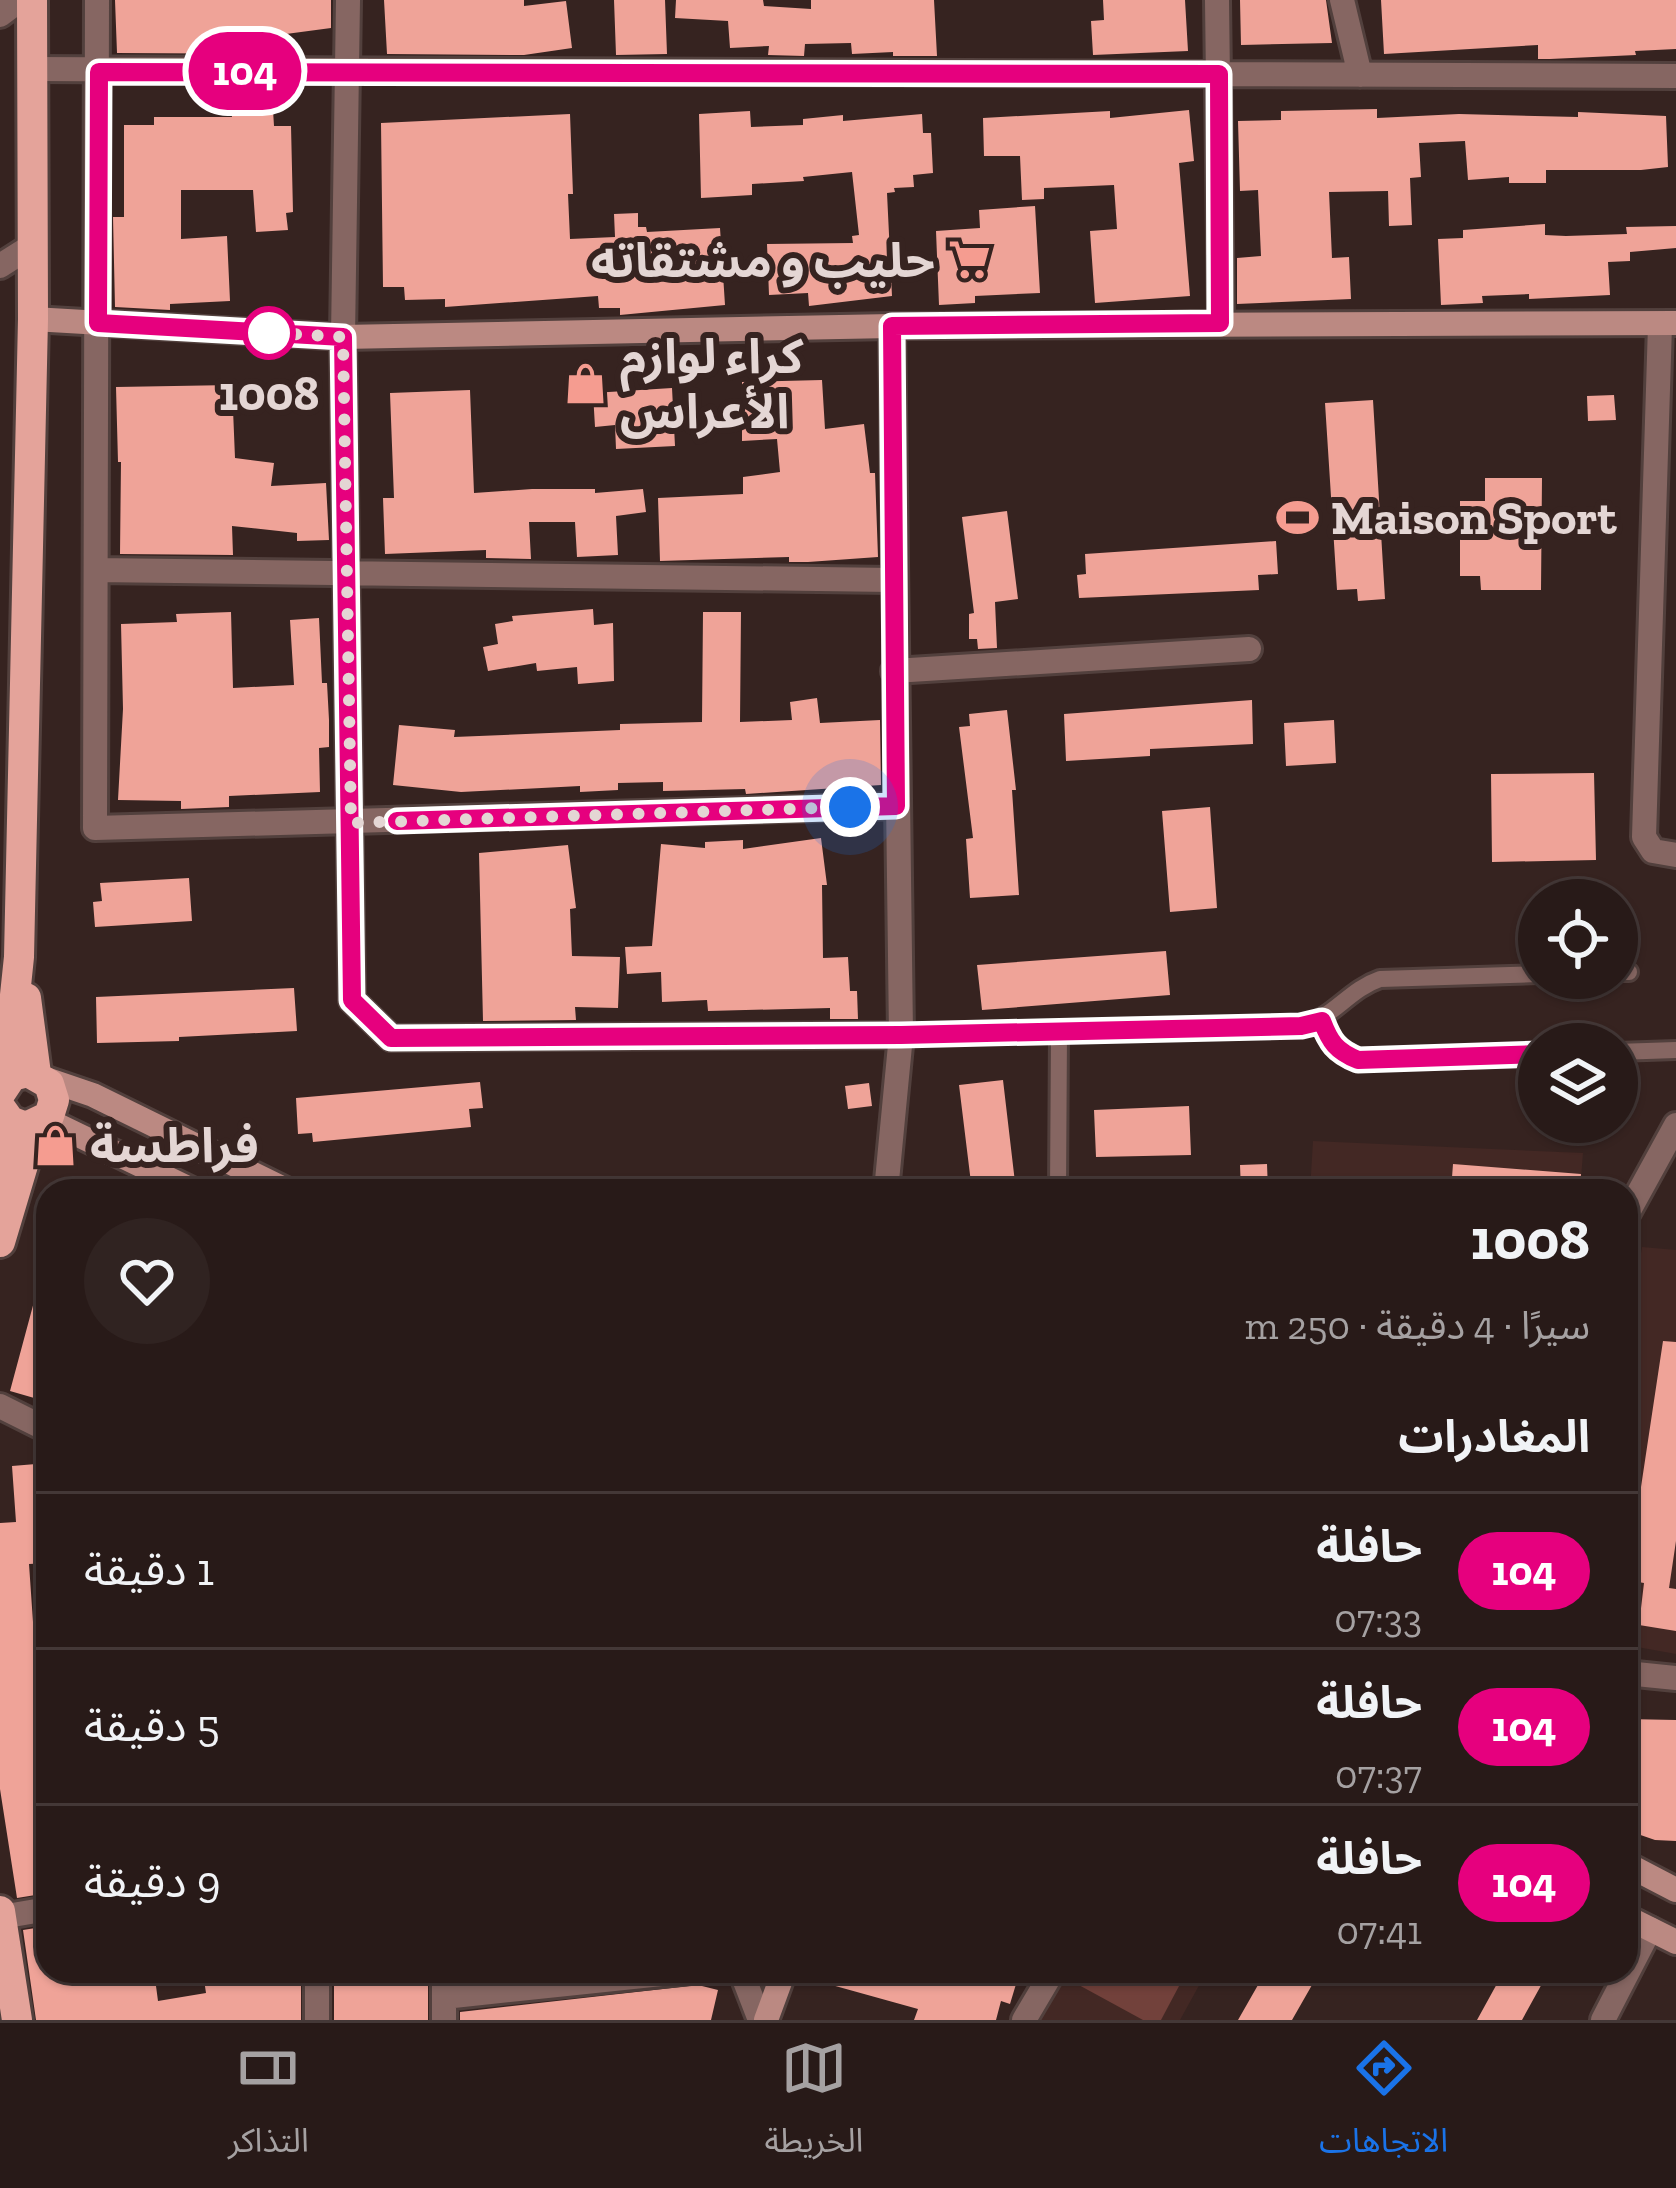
<!DOCTYPE html>
<html lang="ar">
<head>
<meta charset="utf-8">
<style>
	:root { --surface:#281a18; --page:#302321; --text:#f1f3f6; --muted:#a5a1a2; --line:#443837; --accent:#1a73e8 }
	body { margin:0; font-family:"Zilla Slab","Noto Sans Arabic",serif; background:var(--page); color:var(--text); direction:rtl; height:100vh; display:flex; flex-direction:column; font-size:45px; white-space:nowrap }
	* { box-sizing:border-box; margin:0 }
	p { font-size:39px; color:var(--muted) }
	.icon { flex:none; width:66px; height:66px; fill:none; stroke:currentColor; stroke-width:2; stroke-linecap:round; stroke-linejoin:round }
	.map { position:relative; flex:1; overflow:hidden; direction:ltr }
	.sheet { position:absolute; left:36px; top:1179px; width:1602px; height:804px; display:flex; flex-direction:column; background:var(--surface); border-radius:36px; box-shadow:0 3px 9px #0004,0 0 0 3px var(--line); direction:rtl }
	.sheet>* { flex:none }
	.badge { padding:0 24px; border-radius:39px; font-size:42px; line-height:78px }
	.buttons { position:absolute; left:1518px; top:879px; display:grid; gap:24px }
	.buttons a { display:grid; place-items:center; width:120px; height:120px; border-radius:50%; background:var(--surface); box-shadow:0 3px 9px #0004,0 0 0 3px var(--line); font-size:60px }
	.you { position:absolute; width:60px; height:60px; margin:-30px; border:9px solid #fff; border-radius:50%; background:#1a73e8; box-shadow:0 0 0 18px #1a73e833 }
	.map>.badge { position:absolute; translate:-50% -50%; box-shadow:0 0 0 6px #fff }
	h2 { padding:0 48px; font-size:45px; line-height:108px }
	.round { display:grid; place-items:center; flex:none; width:126px; height:126px; border-radius:63px; background:var(--page) }
	.headline { display:flex; align-items:center; justify-content:space-between; height:204px; padding:0 48px }
	h1 { font-size:57px; font-weight:700; line-height:90px }
	ul { padding:0; list-style:none }
	li { display:flex; align-items:center; gap:36px; height:156px; padding:0 48px; border-top:3px solid var(--line) }
	li div { flex:1 }
	li b { display:block; font-size:45px }
	li em { font-style:normal }
	li .badge { min-width:132px; font-weight:700; text-align:center }
	.dock { display:flex; justify-content:space-around; align-items:center; height:168px; border-top:3px solid var(--line); background:var(--surface); font-size:33px; color:var(--muted) }
	.dock a { display:grid; justify-items:center; gap:6px }
	.dock .current { color:var(--accent) }
	.map>svg:first-child { display:block }
	.built { fill:#432824 }
	.green { fill:#72413b }
	.building { fill:#efa398 }
	.lines { fill:none; stroke-linecap:round; stroke-linejoin:round }
	.lane-casing { stroke:#52403d; stroke-width:22 }
	.street-casing { stroke:#52403d; stroke-width:30 }
	.secondary-casing { stroke:#52403d; stroke-width:30 }
	.primary-casing { stroke:#52403d; stroke-width:36 }
	.lane { stroke:#866662; stroke-width:16 }
	.street { stroke:#866662; stroke-width:24 }
	.secondary { stroke:#bb8982; stroke-width:24 }
	.primary { stroke:#e4a39a; stroke-width:30 }
	.line-casing { stroke:#fff; stroke-width:27 }
	.line { stroke:#e6007e; stroke-width:18 }
	.walk { stroke:#e4d6d4; stroke-width:12; stroke-dasharray:0 21.6 }
	.stop-dot { fill:#fff; stroke:#e6007e; stroke-width:6 }
	.labels { text-anchor:middle; stroke-width:12; stroke-linejoin:round; paint-order:stroke }
	.poi-label { font-size:48px; font-weight:bold; fill:#e4d6d4; stroke:#362320; text-anchor:start }
	.stop-label { font-size:48px; font-weight:bold; fill:#e4d6d4; stroke:#362320 }
</style>
</head>
<body>
<div class="map">
<svg width="1676" height="2020" viewBox="0 0 1676 2020">
	<rect width="100%" height="100%" fill="#362320"/>
	<!-- built -->
	<path class="built" d="M1313 1141 1583 1153 1580 1191H1310Z
		M1642 1247 1676 1250V1654L1626 1645V1348Z
		M1069 1971H1207L1180 2020H1040Z"/>
	<!-- green -->
	<path class="green" d="M1084 1971H1187L1161 2020H1143L1077 1984Z"/>
	<!-- building -->
	<path class="building" d="M115 0H331V28L286 34 287 54 117 53Z
		M384 0H524V6L566 1 572 48 524 55 387 54Z
		M614 0H665L667 54 616 55Z
		M676 0H763L764 6 811 9V0H934L937 56H893V52L852 54 851 43 805 44 804 56 768 55 769 46 730 48 728 21 675 18Z
		M1103 0H1185L1188 51 1093 55 1091 21 1104 20Z
		M1240 0H1326L1332 43 1241 45Z
		M1381 0H1676V49L1635 51 1636 55 1550 59H1538V45L1384 54Z
		M1377 109V118L1459 114 1578 117V112L1666 116 1668 167 1641 170H1546V183H1509V177L1468 180 1465 141 1419 143 1421 177 1410 178 1412 225 1389 226 1388 191 1329 192 1332 258 1349 257 1351 299 1237 304V258L1261 256 1258 190 1240 191 1238 121 1281 120V111Z
		M273 110 274 126H291L293 212 286 213 288 230 256 232 253 190H181V239L227 236 230 301 170 304V310L115 307 113 217H124V125H154V117H232L231 111Z
		M1189 110 1194 161 1179 163 1190 296 1095 303 1090 231 1117 229 1114 185 1044 188V199L1022 200 1020 156H984L983 118 1110 111V118Z
		M750 111 751 127 803 125V119L843 115V121L922 114 923 133H931L933 173 913 175 914 187 894 188 895 192 887 193 892 296 809 306 808 293 769 295 767 244 853 243 852 236 859 235 852 172 803 177 804 181 752 184V195L701 198 699 114Z
		M570 114 573 194H568L570 239 615 237 614 214 638 213V227H646L647 232 720 228 725 305 620 315V308H599L598 296 445 307V299L405 300 404 287H383L381 123Z
		M1035 206 1040 293 975 296V303L939 305 936 231 980 228 979 210Z
		M1545 224V235L1566 236 1627 234 1626 227 1676 226V248L1630 252V261L1608 262 1610 295 1529 299V294L1482 296 1483 303 1441 305 1438 239 1463 238V230Z
		M822 380 825 429 864 424 870 473H875L878 557 808 562H789V557L660 561 658 498 743 494V477L780 472 777 439 742 441V382Z
		M232 385 235 458 274 463 271 486 326 483 329 540 297 541V533L232 526 233 555 120 554 121 462H118L116 387Z
		M672 388 675 446 616 449 615 425 595 427 593 393Z
		M470 390 474 493 532 489H595V493L643 489 646 512 616 516 618 555 577 557 575 522H529L531 559 486 558V550L385 554 383 498H394L390 393Z
		M1614 395 1616 420 1588 421 1587 396Z
		M1373 400 1385 599 1358 601 1357 589 1337 590 1325 403Z
		M1485 478H1542L1541 590H1481L1480 576H1460V501H1485Z
		M1007 511 1018 599 995 602 997 648 978 649 977 639H969V614L974 613 962 517Z
		M1276 541 1278 574 1258 575 1259 590 1079 598 1077 575 1086 574 1085 554Z
		M593 609 594 625 613 623 614 681 578 684 577 667 537 671 536 663 488 671 483 647 498 644 495 624 513 621 512 616Z
		M231 612 233 688 294 685 290 620 319 618 322 683H327L329 720V747L319 748 320 792 229 796V807L181 809V801L118 800 123 709 121 624 177 622 176 614Z
		M703 612H741L740 722 792 720 790 702 817 698 820 723 880 720 881 785 746 794 745 789 663 791V782L618 783V790L580 792V786L461 792 393 785 399 725 455 730 454 737 620 730V724L702 722Z
		M1252 700 1253 744 1150 749V756L1066 761 1064 714Z
		M1007 710 1016 790H1012L1019 895 970 898 966 839 973 838 959 727 970 726 969 714Z
		M1334 720 1336 763 1286 766 1284 723Z
		M1594 773 1596 860 1492 862 1491 774Z
		M1210 807 1217 908 1170 912 1162 811Z
		M821 838 827 885H822L823 958 848 957 850 991H857L858 1019H830V1008L708 1011 707 1000 662 1002 661 972 627 974 625 947 652 946 661 844 705 848V842L743 840V849Z
		M568 845 576 908 570 909 572 956 620 957 618 1008 575 1007 576 1020 483 1021 479 853Z
		M189 878 192 921 95 927 93 902 102 901 100 883Z
		M1166 951 1170 995 982 1010 977 965Z
		M294 988 297 1031 179 1037V1041L97 1043 96 997Z
		M1003 1080 1016 1191H972L959 1085Z
		M480 1082 483 1108 469 1109 471 1127 313 1142 312 1133 298 1134 296 1098Z
		M869 1083 872 1106 848 1109 845 1086Z
		M1189 1106 1191 1155 1096 1157 1094 1110Z
		M1267 1164 1268 1191H1241L1240 1165Z
		M1453 1164 1581 1174 1580 1191H1451Z
		M42 1272 48 1273V1402L10 1391Z
		M1663 1341 1676 1342V1541L1669 1588 1676 1589V1631L1639 1625 1644 1583 1627 1580Z
		M48 1463V1563L29 1564 35 1651 48 1649V1893L17 1898 0 1789V1523L16 1522 12 1466Z
		M1626 1719 1676 1720V1841L1655 1840 1626 1830Z
		M48 1926V1971H154L158 2001 206 1993 203 1973 301 1971V2020H36L23 1930Z
		M334 1971H428V2020H334Z
		M804 1971H1020L1010 2004 1001 2001 996 2020H914L918 2009 803 1977Z
		M1266 1971H1320L1292 2020H1238Z
		M1504 1971H1549L1522 2020H1477Z
		M698 1985 718 1990 711 2020H460V2012Z"/>
	<g class="lines">
		<defs>
			<path id="lane" d="M1617 972H1629
				M1322 1021C1330 1042 1336 1051 1358 1059L1539 1054
				M901 1035 1301 1026C1334 1018 1348 990 1380 979L1539 974
				M1617 1052 1676 1050
				M1058 1191 1059 1032"/>
			<path id="street" d="M97 0 95 828 896 806
				M348 0 343 337 352 1000 391 1038 901 1035
				M1217 0 1221 323
				M1342 0 1360 75
				M0 15 20 0
				M32 69 1676 76
				M0 266 33 245
				M1660 325 1644 837 1653 851 1676 855
				M96 570 892 580
				M894 671 1249 649
				M886 1191 901 1035 892 326
				M1626 1216 1676 1125
				M0 1406 48 1430
				M1626 1673 1676 1678
				M1 1917 48 1909
				M317 1971V2020
				M444 1971V2020
				M741 1971 760 2020
				M444 1997 690 1971
				M1024 2020 1053 1971
				M1603 2020 1650 1929"/>
			<path id="secondary" d="M33 319 343 337 892 326 1676 323
				M43 1078 93 1095 288 1191
				M45 1119 194 1191
				M1626 1864 1676 1890
				M1626 1917 1676 1942
				M766 2020 784 1971"/>
			<path id="primary" d="M26 998 36 1074
				M6 1081 19 957 33 319 32 0
				M0 1094 12 1076 28 1072 49 1084 54 1100 49 1116 26 1127 10 1121 0 1107
				M0 1107 2 1203
				M0 1242 35 1125
				M0 1911 17 2020"/>
		</defs>
		<!-- lane casing -->
		<use href="#lane" class="lane-casing"/>
		<!-- street casing -->
		<use href="#street" class="street-casing"/>
		<!-- secondary casing -->
		<use href="#secondary" class="secondary-casing"/>
		<!-- primary casing -->
		<use href="#primary" class="primary-casing"/>
		<!-- lane -->
		<use href="#lane" class="lane"/>
		<!-- street -->
		<use href="#street" class="street"/>
		<!-- secondary -->
		<use href="#secondary" class="secondary"/>
		<!-- primary -->
		<use href="#primary" class="primary"/>
	</g>
	<g class="lines">
		<defs>
			<path id="line" d="M397 821 896 806 892 326 1220 323 1219 74 99 72 98 323 343 337 352 1000 391 1038 901 1035 1301 1026 1322 1021C1330 1042 1336 1051 1358 1060L1539 1054"/>
		</defs>
		<!-- line casing -->
		<use href="#line" class="line-casing"/>
		<!-- line -->
		<use href="#line" class="line"/>
		<!-- walk -->
		<path class="walk" d="M269 333 261 332 343 337 351 823 850 807"/>
	</g>
	<!-- icons -->
	<defs>
		<symbol id="supermarket-bare" viewBox="-9 -9 18 18"><path d="M-6-5.5h2.5l.6 2H6L4.5 2H-2.5L-4.4-4H-6ZM-1.5 3.2a1.3 1.3 0 1 0 .1 0ZM3 3.2a1.3 1.3 0 1 0 .1 0Z" fill="#f59c90" stroke="#362320" stroke-width="2.5" paint-order="stroke"/></symbol>
		<symbol id="shop-bare" viewBox="-9 -9 18 18"><path d="M-5-2.5h2.3a2.7 3.5 0 0 1 5.4 0H5L5.5 6h-11ZM-1.5-2.5h3a1.5 2.3 0 0 0-3 0Z" fill="#f59c90" stroke="#362320" stroke-width="2.5" paint-order="stroke"/></symbol>
		<symbol id="stadium-bare" viewBox="-9 -9 18 18"><path d="M0-5a6.5 5 0 1 0 0 10a6.5 5 0 1 0 0-10ZM-3.5-1.8h7v3.6h-7Z" fill="#f59c90" stroke="#362320" stroke-width="2.5" paint-order="stroke"/></symbol>
	</defs>
	<g fill-rule="evenodd">
		<use href="#supermarket-bare" x="940" y="230" width="59" height="59"/>
		<use href="#shop-bare" x="556" y="354" width="59" height="59"/>
		<use href="#stadium-bare" x="1268" y="488" width="59" height="59"/>
		<use href="#shop-bare" x="26" y="1116" width="59" height="59"/>
	</g>
	<!-- markers -->
	<circle class="stop-dot" cx="269" cy="333" r="24"/>
	<g class="labels">
		<!-- poi labels -->
		<g class="poi-label">
			<text x="935" y="277" text-anchor="end">حليب و مشتقاته</text>
			<text x="620" y="373">كراء لوازم<tspan x="620" dy="55">الأعراس</tspan></text>
			<text x="1331" y="534">Maison Sport</text>
			<text x="90" y="1162">فراطسة</text>
		</g>
		<!-- stop labels -->
		<g class="stop-label">
			<text x="269" y="410">1008</text>
		</g>
	</g>
</svg>
<div class="buttons">
<a><svg class="icon" aria-label="locate" viewBox="0 0 24 24"><circle cx="12" cy="12" r="6"/><path d="M12 2v4M12 18v4M2 12h4M18 12h4"/></svg></a>
<a><svg class="icon" aria-label="layers" viewBox="0 0 24 24"><path d="M12 4l9 5-9 5-9-5zM3 14l9 5 9-5"/></svg></a>
</div>
<div class="you" style="left:850px;top:807px"></div>
<b class="badge" style="left:245px;top:71px;background:#e6007e;color:#fff">104</b>
<section class="sheet">
<div class="headline"><div><h1>1008</h1><p>سيرًا · 4 دقيقة · 250 m</p></div><a class="round"><svg class="icon" aria-label="heart" viewBox="0 0 24 24"><path d="M12 20l-8-8c-3-5 5-10 8-4 3-6 11-1 8 4z"/></svg></a></div>
<h2>المغادرات</h2>
<ul>
<li><span class="badge" style="background:#e6007e;color:#fff">104</span><div><b>حافلة</b><p>07:33</p></div><em>1 دقيقة</em></li>
<li><span class="badge" style="background:#e6007e;color:#fff">104</span><div><b>حافلة</b><p>07:37</p></div><em>5 دقيقة</em></li>
<li><span class="badge" style="background:#e6007e;color:#fff">104</span><div><b>حافلة</b><p>07:41</p></div><em>9 دقيقة</em></li>
</ul>
</section>
</div>
<nav class="dock">
<a class="current"><svg class="icon" aria-label="directions" viewBox="0 0 24 24"><path d="M12 3l9 9-9 9-9-9zM9 14v-3h6M13 9l2 2-2 2"/></svg>الاتجاهات</a>
<a><svg class="icon" aria-label="map" viewBox="0 0 24 24"><path d="M3 6l6-2 6 2 6-2v14l-6 2-6-2-6 2zM9 4v14M15 6v14"/></svg>الخريطة</a>
<a><svg class="icon" aria-label="tickets" viewBox="0 0 24 24"><path d="M3 7h18v10H3zM15 7v10"/></svg>التذاكر</a>
</nav>
</body>
</html>
